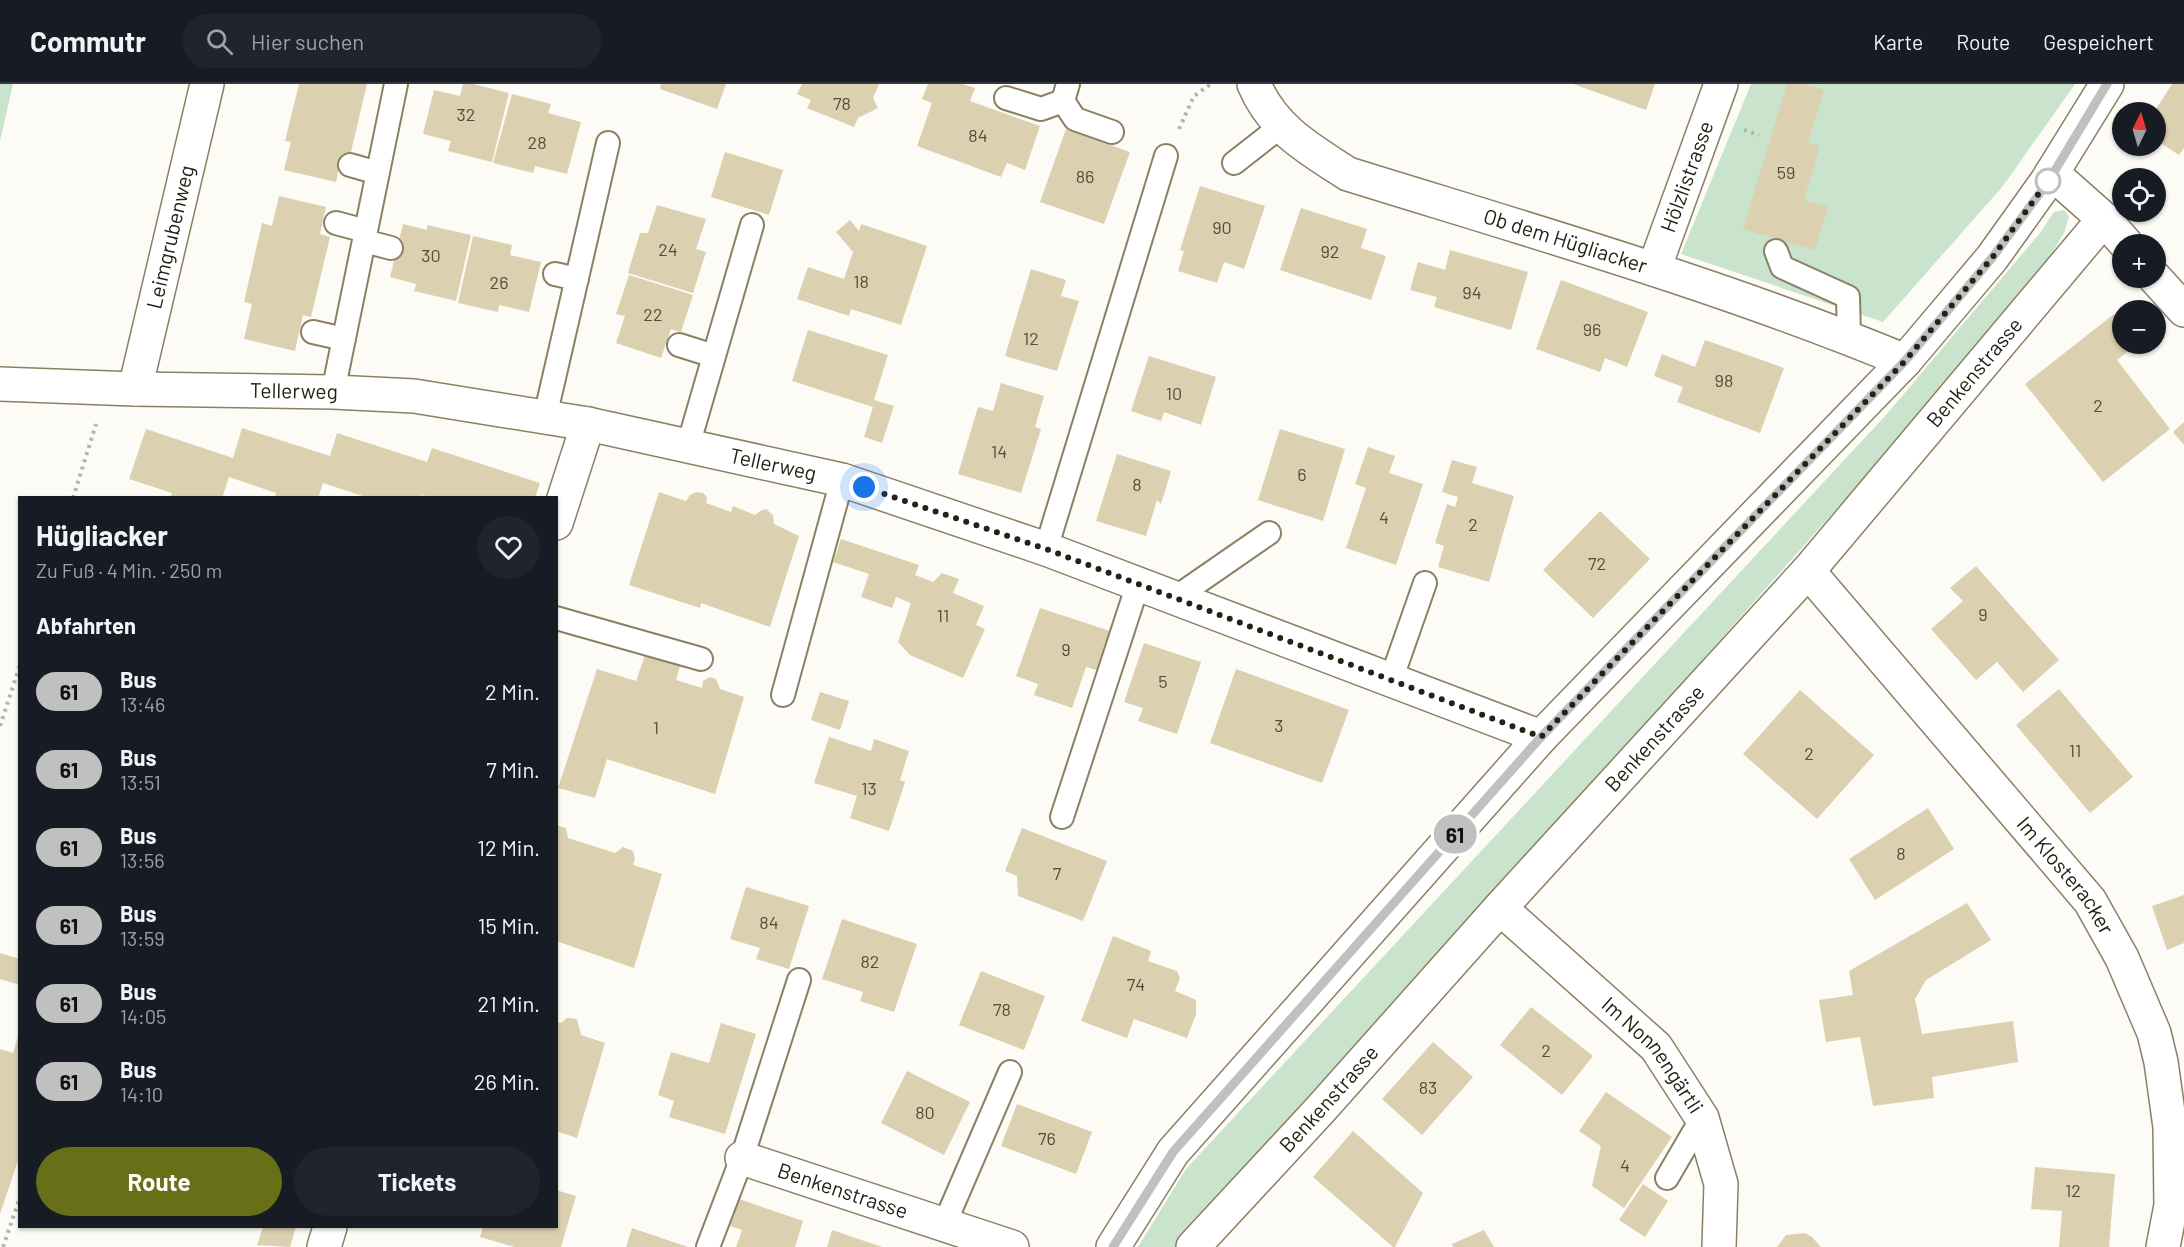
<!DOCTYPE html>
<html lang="de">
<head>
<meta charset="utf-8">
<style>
	:root { --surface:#171b24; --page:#20242c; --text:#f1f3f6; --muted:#9ea1a6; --line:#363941; --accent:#687017 }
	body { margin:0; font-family:Barlow,sans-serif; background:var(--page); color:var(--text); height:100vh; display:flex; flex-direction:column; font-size:22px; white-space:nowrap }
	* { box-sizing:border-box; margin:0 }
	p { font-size:20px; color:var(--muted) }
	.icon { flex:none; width:33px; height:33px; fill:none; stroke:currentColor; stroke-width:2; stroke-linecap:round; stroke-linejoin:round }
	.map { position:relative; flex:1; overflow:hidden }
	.details { position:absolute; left:18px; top:412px; width:540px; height:732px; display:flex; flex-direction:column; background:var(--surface); border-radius:0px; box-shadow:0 2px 4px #0004 }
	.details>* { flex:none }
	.badge { padding:0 12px; border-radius:20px; font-size:21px; line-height:39px }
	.needle { width:39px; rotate:5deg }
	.controls { position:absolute; left:2112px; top:18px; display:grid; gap:12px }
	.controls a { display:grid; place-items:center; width:54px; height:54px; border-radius:50%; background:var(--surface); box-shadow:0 2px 4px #0004; font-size:30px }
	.you { position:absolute; width:30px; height:30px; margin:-15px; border:4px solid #fff; border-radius:50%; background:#1a73e8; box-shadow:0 0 0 9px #1a73e833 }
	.map>.badge { position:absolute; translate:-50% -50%; box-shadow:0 0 0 3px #fff }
	h2 { padding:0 18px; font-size:22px; line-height:54px }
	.round { display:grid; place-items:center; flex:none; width:63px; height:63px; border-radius:32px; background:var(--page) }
	.summary { display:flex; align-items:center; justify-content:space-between; height:102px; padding:0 18px }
	h1 { font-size:28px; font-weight:700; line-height:45px }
	.cta { display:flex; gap:12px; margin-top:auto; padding:12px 18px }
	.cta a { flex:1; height:69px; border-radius:36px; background:var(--accent); color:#fff; font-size:24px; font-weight:700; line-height:69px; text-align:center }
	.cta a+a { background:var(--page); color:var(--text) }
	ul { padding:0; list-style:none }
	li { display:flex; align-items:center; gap:18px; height:78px; padding:0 18px }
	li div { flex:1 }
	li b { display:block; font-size:22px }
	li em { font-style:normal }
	li .badge { min-width:66px; font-weight:700; text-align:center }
	header { display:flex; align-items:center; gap:36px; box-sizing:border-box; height:84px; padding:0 30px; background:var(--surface); border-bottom:2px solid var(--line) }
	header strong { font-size:28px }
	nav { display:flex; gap:33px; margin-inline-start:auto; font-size:21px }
	.search { width:420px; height:54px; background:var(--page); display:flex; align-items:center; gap:15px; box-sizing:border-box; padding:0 21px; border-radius:33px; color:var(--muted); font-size:22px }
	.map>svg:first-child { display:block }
	.green { fill:#cae3cc }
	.building { fill:#dbd0b0 }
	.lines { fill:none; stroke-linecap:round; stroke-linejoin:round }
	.lane-casing { stroke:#8b8063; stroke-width:26 }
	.street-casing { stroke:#8b8063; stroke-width:36 }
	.path { stroke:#b6b3ab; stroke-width:4; stroke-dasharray:3 4.5; stroke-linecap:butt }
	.lane { stroke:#fff; stroke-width:22 }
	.street { stroke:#fff; stroke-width:33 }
	.line-casing { stroke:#fff; stroke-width:14 }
	.line { stroke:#c0c0c0; stroke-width:9 }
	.walk { stroke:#262115; stroke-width:6; stroke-dasharray:0 10.8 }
	.stop-dot { fill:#fff; stroke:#c0c0c0; stroke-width:3 }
	.labels { text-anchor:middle; stroke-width:5; stroke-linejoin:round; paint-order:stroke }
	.number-label { font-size:18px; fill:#534d3c }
	.street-label { font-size:21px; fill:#262115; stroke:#fff }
</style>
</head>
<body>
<header>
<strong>Commutr</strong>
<div class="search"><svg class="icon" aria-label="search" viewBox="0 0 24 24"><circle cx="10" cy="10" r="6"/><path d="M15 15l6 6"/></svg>Hier suchen</div>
<nav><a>Karte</a><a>Route</a><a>Gespeichert</a></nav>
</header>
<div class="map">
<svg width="2184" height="1163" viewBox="0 0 2184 1163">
	<rect width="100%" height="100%" fill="#fdfbf5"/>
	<!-- green -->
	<path class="green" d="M0 0H13L0 57Z
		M1751 0H2075L2003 102 1883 238 1681 170Z
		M2064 126 2069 133 2064 149 2027 210 1182 1163H1138L1186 1085 1886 331 2040 149 2054 128Z"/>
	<!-- building -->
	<path class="building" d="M299 0H367L350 72 342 70 336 98 284 86 291 58 285 57Z
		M463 0H473L509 9 492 78 448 67 451 57 423 50 434 6 460 12Z
		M661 0H726L717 25 660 5Z
		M802 0H879L873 14 878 24 858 34 854 43 807 24 811 16 797 10Z
		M928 0H963L975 4 970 17 1040 42 1025 86 1007 79 1001 93 917 62 932 19 922 15Z
		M1573 0H1655L1646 26Z
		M1787 0H1804L1824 6 1808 59 1820 62 1804 116 1828 123 1815 166 1743 145Z
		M2172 0H2184V64L2179 71 2156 56 2154 28Z
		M512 10 551 20 548 29 581 38 567 90 535 82 533 89 493 79Z
		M1066 45 1130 68 1104 140 1040 118Z
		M725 68 783 86 769 131 711 113Z
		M1200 102 1265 122 1244 185 1224 178 1217 199 1178 187 1184 167 1180 166Z
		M279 112 326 123 320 150 330 153 311 233 303 231 295 267 244 255 252 220 244 218 262 139 272 142Z
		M657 121 706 135 696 165 706 168 693 209 628 189 640 149H648Z
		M1301 124 1367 145 1361 164 1386 172 1371 216 1280 186Z
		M850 136 859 147 861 140 927 162 901 241 851 225 849 232 797 215 808 183 844 195 853 168 836 148Z
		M403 140 427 146V141L471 151 456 217 414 207 416 200 390 193Z
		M473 152 512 161 510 171 541 178 529 228 499 221 498 228 458 219Z
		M1450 166 1528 188 1511 246 1434 223 1437 213 1410 206 1418 178 1445 186Z
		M1031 185 1066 196 1061 212 1079 217 1057 287 1005 272Z
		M629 191 693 211 681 248 671 245 661 274 616 259 625 232 616 230Z
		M1561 196 1648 228 1627 283 1605 274 1600 288 1536 265Z
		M2114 230 2122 241V260H2137L2117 276 2170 345 2103 398 2025 300Z
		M808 246 888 271 874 316 894 322 882 359 864 353 873 323 792 297Z
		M1705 256 1784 284 1760 349 1677 318 1683 303 1654 292 1662 270 1695 283Z
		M1149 272 1216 293 1201 341 1164 328 1161 337 1131 327Z
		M1001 299 1044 312 1035 343 1041 345 1021 409 958 390 978 323 993 327Z
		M2184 338V361L2173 348Z
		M242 344 330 372 337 349 427 378 432 364 540 399 535 414H430L422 411 421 414H369L323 399 318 414H275L276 409 229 393 222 414H170L172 409 129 395 146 345 233 374Z
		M1280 345 1345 365 1323 437 1258 416Z
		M1368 363 1395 372 1389 389 1423 400 1396 481 1346 464 1366 404 1355 400Z
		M1117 370 1171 387 1161 420 1157 416 1146 452 1096 437Z
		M1452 376 1477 383 1472 399 1514 412 1489 498 1438 483 1444 462 1435 459 1447 420 1455 423 1458 413 1442 408Z
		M659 408 686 417 690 411 696 408 703 409 707 413 706 419 731 428 733 422 755 431 760 427 766 425 773 431 774 440 799 452 770 543 701 519 700 524 629 501Z
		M1600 427 1650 475 1593 534 1543 486Z
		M841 455 919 481 915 491 933 498 942 489 959 495 953 509 984 522 976 541 985 545 963 594 910 571 898 558 911 519 896 513 892 524 861 513 869 490 833 478Z
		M1976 482 2059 576 2023 608 1997 578 1976 596 1931 545 1963 517 1950 504Z
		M1040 524 1113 548 1100 587 1086 583 1072 624 1034 611 1038 600 1016 592Z
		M1144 559 1201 578 1177 650 1138 637 1143 624 1124 618Z
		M645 571 680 582 676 596 702 604 703 597 710 593 716 595 720 605 744 613 715 710 607 675 595 714 558 704 597 585 636 597Z
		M1236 585 1349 626 1322 699 1210 659Z
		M2059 605 2133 693 2090 729 2016 641Z
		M1800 606 1874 671 1817 735 1743 670Z
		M820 608 849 617 840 646 811 636Z
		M829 653 871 667 874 655 909 667 900 696 905 698 889 747 850 734 857 712 814 699Z
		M1928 724 1954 765 1875 816 1849 775Z
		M556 741 566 744 568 754 615 769 623 763 633 767 635 775 633 781 662 790 634 884 556 857Z
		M1022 744 1107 777 1083 837 1018 812 1017 792 1005 787Z
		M746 803 809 822 789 885 756 875 760 864 730 855Z
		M2184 811V859L2167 866 2152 822Z
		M1967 819 1991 856 1926 896 1915 915 1922 950 2013 937 2018 978 1932 993 1934 1014 1873 1022 1860 953 1826 958 1819 916 1853 911 1849 887Z
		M842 835 917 860 894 928 860 917 863 908 822 895Z
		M1113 852 1151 867 1148 877 1177 887 1180 894 1175 907 1196 916V930L1187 954 1134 935 1127 954 1081 937Z
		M0 869 20 875V901L0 895Z
		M981 887 1045 912 1024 966 959 941Z
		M1531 923 1593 972 1562 1011 1500 961Z
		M567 934 577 935 581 951 605 959 577 1054 556 1047V938L561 939Z
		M721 939 756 950 725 1050 669 1033 674 1017 658 1011 671 968 709 979Z
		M19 949 20 1071 0 1130V965L13 969Z
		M1433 958 1473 993 1422 1051 1382 1015Z
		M907 987 970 1018 944 1071 881 1039Z
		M1606 1008 1672 1053 1624 1124 1592 1102 1601 1062 1579 1047Z
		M1017 1020 1092 1048 1076 1090 1001 1062Z
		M1353 1047 1423 1109 1395 1163H1393L1313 1093Z
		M2035 1083 2115 1090 2109 1163H2059L2062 1127 2031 1125Z
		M1643 1100 1668 1117 1645 1153 1619 1136Z
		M556 1106 576 1112 561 1163H514L480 1153 483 1143H556Z
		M739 1115 803 1137 795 1163H736L742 1146 730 1142Z
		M263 1143H296L290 1163 257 1161Z
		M632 1144 688 1163H626Z
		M832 1146 882 1163H827Z
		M1484 1146 1494 1163H1453L1452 1160Z
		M1805 1149 1812 1153 1821 1163H1777L1786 1151Z"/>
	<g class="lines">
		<defs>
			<path id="lane" d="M1068 0 1063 17 1075 35 1112 48
				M1006 14 1041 25 1063 17
				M1234 79 1280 43
				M350 81 378 89
				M336 139 366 147
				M364 157 391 164
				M1776 167 1782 183 1848 213 1849 254
				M555 190 577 195
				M313 248 344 255
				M679 261 714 272
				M333 308 396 0
				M545 333 608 59
				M688 362 752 141
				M1046 465 1166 72
				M1175 514 1269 449
				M556 534 701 575
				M1391 596 1425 499
				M783 611 842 396
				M1062 733 1138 500
				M1667 1094 1702 1034
				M944 1141 1010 988
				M708 1163 742 1074 799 896"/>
			<g id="street">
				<path id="s1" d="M1254 0C1273 45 1309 65 1348 90 1535 148 1724 202 1905 277"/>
				<path d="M2052 89 2104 135 2126 160"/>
				<path id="s2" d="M1654 185 1721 0"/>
				<path d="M2155 194 2184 226"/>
				<path id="s3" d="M0 300 135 305 333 308 414 312 588 340 842 396 1046 465 1541 653"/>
				<path id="s4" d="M135 305 207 0"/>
				<path d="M556 439 588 340"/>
				<path id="s5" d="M1808 487 2090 817 2122 874 2154 949 2161 978 2170 1043 2171 1121 2163 1163"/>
				<path id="s6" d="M1500 824 1656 963 1702 1034 1721 1100 1719 1163"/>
				<path id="s7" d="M742 1074 1012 1163"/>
				<path d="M324 1163 330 1143"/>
				<path d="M1113 1163 1173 1068 1541 653 1905 277 1992 174 2047 97 2107 0"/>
				<path id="s8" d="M1193 1163 1320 1026 1500 824 1808 487 2104 135"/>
			</g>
		</defs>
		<!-- lane casing -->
		<use href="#lane" class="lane-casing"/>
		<!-- street casing -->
		<use href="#street" class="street-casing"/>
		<!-- path -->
		<path class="path" d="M1179 45 1194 12 1211 0
			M1744 46 1759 51
			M73 414 96 340
			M0 642 20 581
			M3 1163 20 1113"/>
		<!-- lane -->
		<use href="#lane" class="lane"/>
		<!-- street -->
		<use href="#street" class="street"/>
	</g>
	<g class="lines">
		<defs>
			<path id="line" d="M1113 1163 1173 1068 1541 653 1905 277 1992 174 2048 98 2107 0"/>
		</defs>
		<!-- line casing -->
		<use href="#line" class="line-casing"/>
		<!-- line -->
		<use href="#line" class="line"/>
		<!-- walk -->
		<path class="walk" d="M864 403 1046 465 1541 653 1905 277 1992 174 2048 97"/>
	</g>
	<!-- markers -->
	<circle class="stop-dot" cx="2048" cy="97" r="12"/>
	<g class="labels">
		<!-- number labels -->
		<g class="number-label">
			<text x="842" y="26">78</text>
			<text x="466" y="37">32</text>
			<text x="978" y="58">84</text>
			<text x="537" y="65">28</text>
			<text x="1786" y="95">59</text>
			<text x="1085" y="99">86</text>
			<text x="1222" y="150">90</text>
			<text x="668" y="172">24</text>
			<text x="1330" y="174">92</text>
			<text x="431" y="178">30</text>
			<text x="861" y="204">18</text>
			<text x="499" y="205">26</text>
			<text x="1472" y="215">94</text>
			<text x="653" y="237">22</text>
			<text x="1592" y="252">96</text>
			<text x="1031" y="261">12</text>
			<text x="1724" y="303">98</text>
			<text x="1174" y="316">10</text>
			<text x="2098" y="328">2</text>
			<text x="999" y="374">14</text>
			<text x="1302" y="397">6</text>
			<text x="1137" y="407">8</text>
			<text x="1384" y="440">4</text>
			<text x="1473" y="447">2</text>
			<text x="1597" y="486">72</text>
			<text x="1983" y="537">9</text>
			<text x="943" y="538">11</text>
			<text x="1066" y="572">9</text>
			<text x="1163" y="604">5</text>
			<text x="1279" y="648">3</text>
			<text x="656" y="650">1</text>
			<text x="2075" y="673">11</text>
			<text x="1809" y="676">2</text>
			<text x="869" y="711">13</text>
			<text x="1901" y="776">8</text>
			<text x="1057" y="796">7</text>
			<text x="769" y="845">84</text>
			<text x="870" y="884">82</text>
			<text x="1136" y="907">74</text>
			<text x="1002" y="932">78</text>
			<text x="1546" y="973">2</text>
			<text x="1428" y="1010">83</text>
			<text x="925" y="1035">80</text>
			<text x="1047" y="1061">76</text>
			<text x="1625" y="1088">4</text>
			<text x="2073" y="1113">12</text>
		</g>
		<!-- street labels -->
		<g class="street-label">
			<text dy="7" stroke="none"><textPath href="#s2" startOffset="98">Hölzlistrasse</textPath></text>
			<text dy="7" stroke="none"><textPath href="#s4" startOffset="156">Leimgrubenweg</textPath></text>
			<text dy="7" stroke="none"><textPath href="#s1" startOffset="360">Ob dem Hügliacker</textPath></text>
			<text dy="7" stroke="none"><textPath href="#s8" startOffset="1173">Benkenstrasse</textPath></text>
			<text dy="7" stroke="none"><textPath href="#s3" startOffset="294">Tellerweg</textPath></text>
			<text dy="7" stroke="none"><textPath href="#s3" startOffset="780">Tellerweg</textPath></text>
			<text dy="7" stroke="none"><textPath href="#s8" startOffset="687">Benkenstrasse</textPath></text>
			<text dy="7" stroke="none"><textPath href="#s5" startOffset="399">Im Klosteracker</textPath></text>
			<text dy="7" stroke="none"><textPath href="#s6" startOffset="213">Im Nonnengärtli</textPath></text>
			<text dy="7" stroke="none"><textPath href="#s8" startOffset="201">Benkenstrasse</textPath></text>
			<text dy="7" stroke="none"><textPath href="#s7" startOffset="106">Benkenstrasse</textPath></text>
		</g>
	</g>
</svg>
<div class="controls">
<a><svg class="needle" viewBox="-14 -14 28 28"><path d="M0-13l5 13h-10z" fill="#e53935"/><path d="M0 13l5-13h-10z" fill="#9ea1a6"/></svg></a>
<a><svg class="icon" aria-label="locate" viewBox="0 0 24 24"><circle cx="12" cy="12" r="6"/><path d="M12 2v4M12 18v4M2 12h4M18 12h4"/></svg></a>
<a>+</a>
<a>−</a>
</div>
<div class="you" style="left:864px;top:403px"></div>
<b class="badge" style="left:1455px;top:750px;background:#c0c0c0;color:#111">61</b>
<section class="details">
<div class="summary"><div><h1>Hügliacker</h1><p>Zu Fuß · 4 Min. · 250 m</p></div><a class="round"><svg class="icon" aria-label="heart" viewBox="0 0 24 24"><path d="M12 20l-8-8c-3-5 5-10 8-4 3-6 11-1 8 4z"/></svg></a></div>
<h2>Abfahrten</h2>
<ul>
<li><span class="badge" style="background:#c0c0c0;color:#111">61</span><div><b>Bus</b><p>13:46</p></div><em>2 Min.</em></li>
<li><span class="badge" style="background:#c0c0c0;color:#111">61</span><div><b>Bus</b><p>13:51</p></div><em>7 Min.</em></li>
<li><span class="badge" style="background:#c0c0c0;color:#111">61</span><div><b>Bus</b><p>13:56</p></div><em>12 Min.</em></li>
<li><span class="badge" style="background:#c0c0c0;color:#111">61</span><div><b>Bus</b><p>13:59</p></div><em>15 Min.</em></li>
<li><span class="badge" style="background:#c0c0c0;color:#111">61</span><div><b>Bus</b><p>14:05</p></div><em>21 Min.</em></li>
<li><span class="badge" style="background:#c0c0c0;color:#111">61</span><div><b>Bus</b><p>14:10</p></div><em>26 Min.</em></li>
</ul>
<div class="cta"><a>Route</a><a>Tickets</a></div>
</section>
</div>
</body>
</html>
